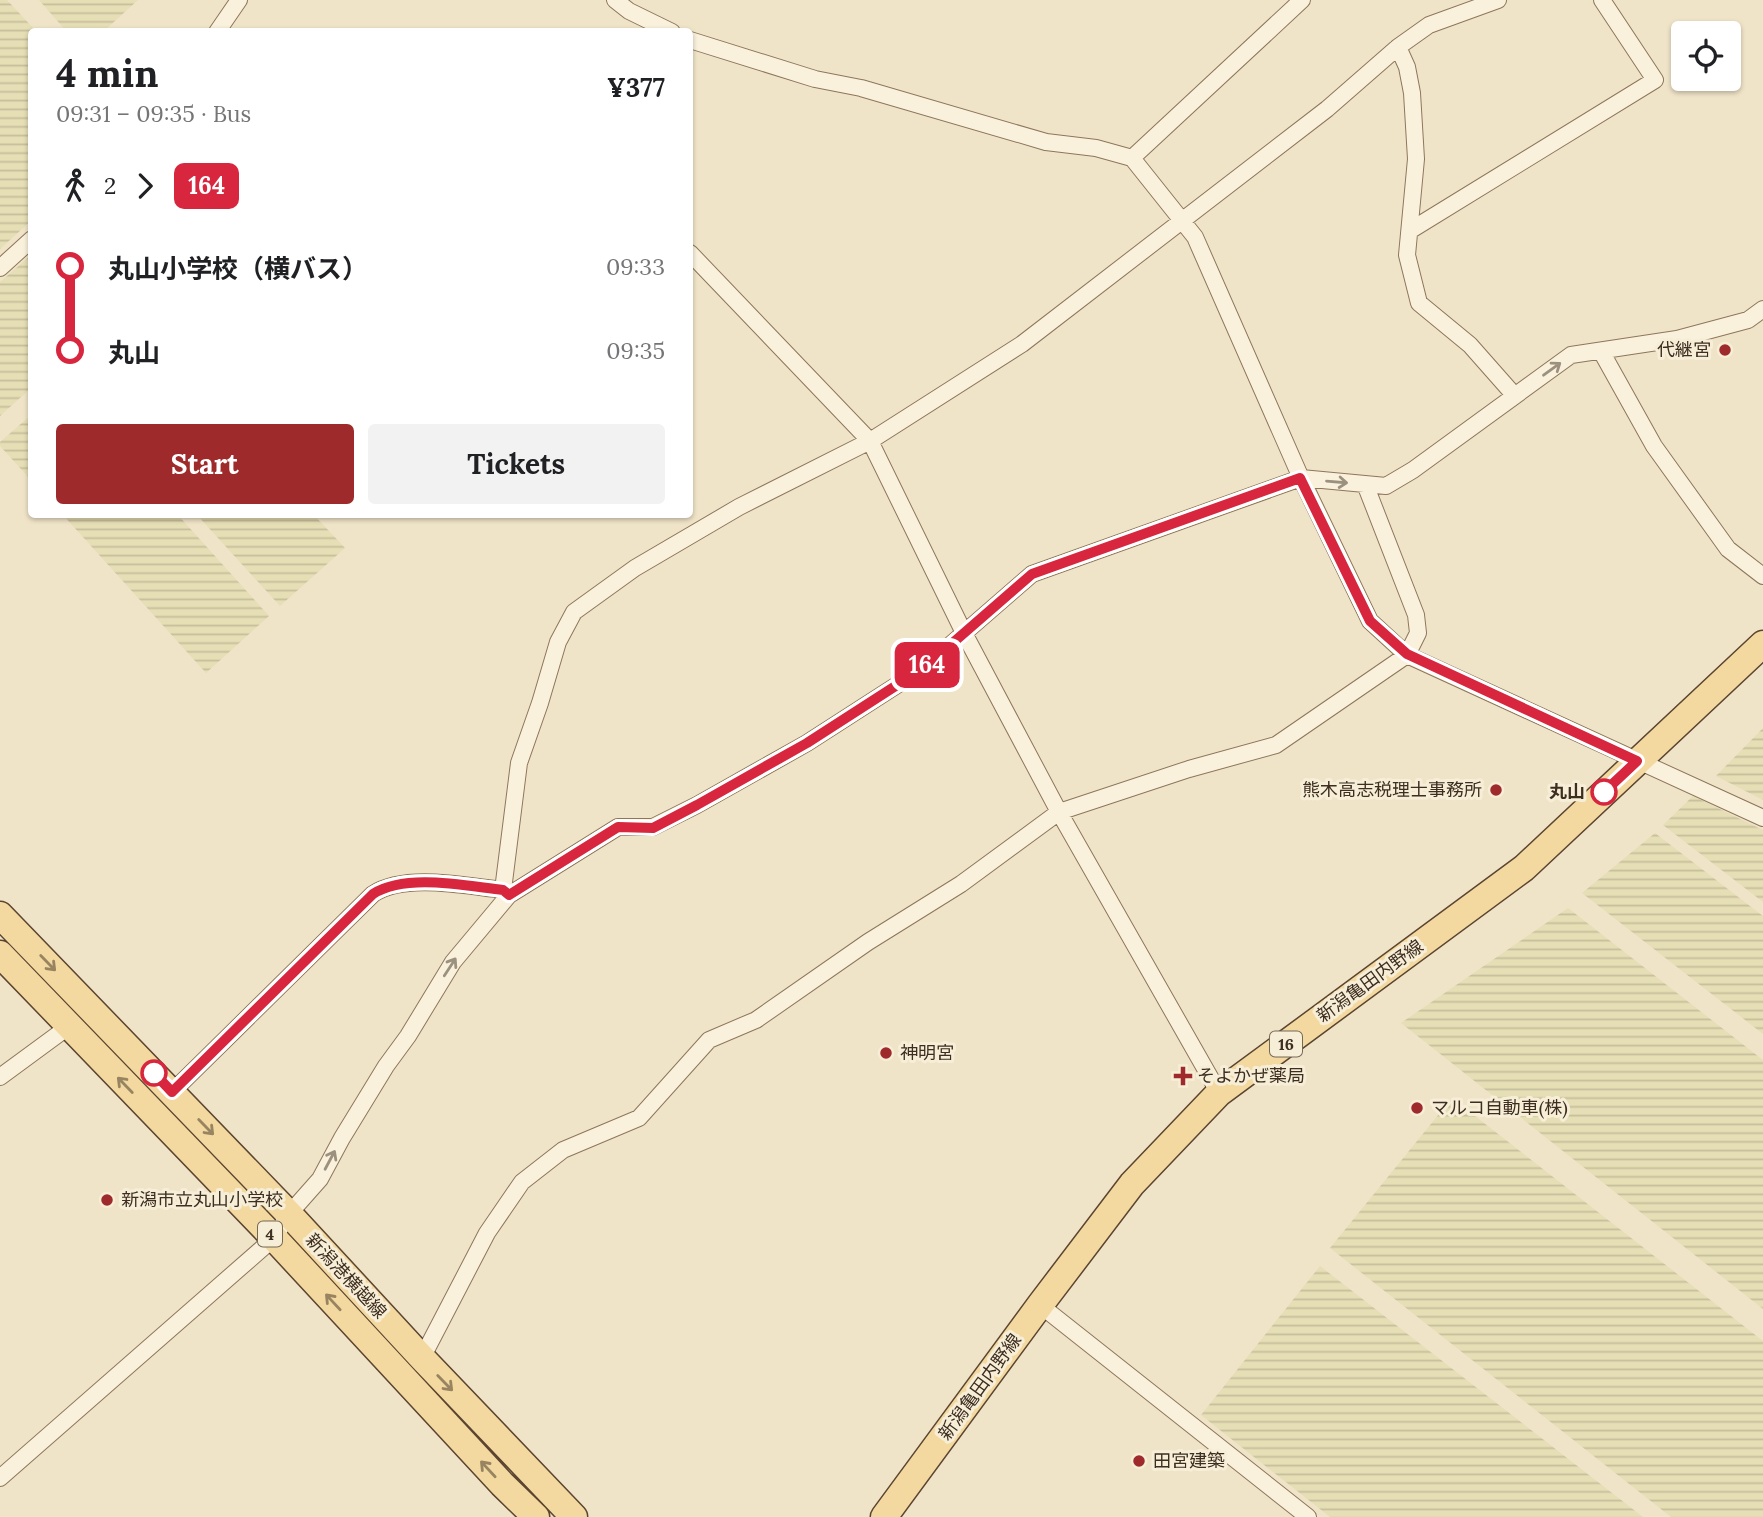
<!DOCTYPE html>
<html lang="en">
<head>
<meta charset="utf-8">
<style>
	:root { --surface:#fff; --page:#f2f2f2; --text:#202124; --muted:#757577; --accent:#9e2a2b }
	body { margin:0; font-family:Lora,"Noto Sans JP",serif; background:var(--page); color:var(--text); height:100vh; display:flex; flex-direction:column; font-size:26px; white-space:nowrap }
	* { box-sizing:border-box; margin:0 }
	p { font-size:23px; color:var(--muted) }
	.icon { flex:none; width:38px; height:38px; fill:none; stroke:currentColor; stroke-width:2; stroke-linecap:round; stroke-linejoin:round }
	.map { position:relative; flex:1; overflow:hidden }
	.drawer { position:absolute; left:28px; top:28px; width:665px; height:490px; display:flex; flex-direction:column; background:var(--surface); border-radius:7px; box-shadow:0 2px 5px #0004 }
	.drawer>* { flex:none }
	.badge { padding:0 14px; border-radius:10px; font-size:24px; line-height:46px }
	.controls { position:absolute; left:1671px; top:21px; display:grid; gap:14px }
	.controls a { display:grid; place-items:center; width:70px; height:70px; border-radius:7px; background:var(--surface); box-shadow:0 2px 5px #0004; font-size:35px }
	.map>.badge { position:absolute; translate:-50% -50%; box-shadow:0 0 0 4px #fff }
	.legs { display:flex; align-items:center; gap:10px; height:77px; padding:0 28px; font-size:23px }
	.legs p { margin-inline-start:auto }
	.headline { display:flex; align-items:center; justify-content:space-between; height:119px; padding:0 28px }
	h1 { font-size:38px; font-weight:700; line-height:52px }
	.primary-button { display:flex; gap:14px; margin-top:auto; padding:14px 28px }
	.primary-button a { flex:1; height:80px; border-radius:7px; background:var(--accent); color:#fff; font-size:28px; font-weight:700; line-height:80px; text-align:center }
	.primary-button a+a { background:var(--page); color:var(--text) }
	ul { padding:0 28px; list-style:none }
	li { display:flex; align-items:center; gap:24px; height:84px; font-size:26px }
	li i { display:grid; place-items:center; width:10px; height:100%; margin:0 9px; background:currentColor }
	li i::after { content:''; width:18px; height:18px; margin:-9px; border:5px solid; border-radius:50%; background:var(--surface) }
	li p { margin-inline-start:auto }
	li:first-child i { background:linear-gradient(#0000 50%,currentColor 0) }
	li:last-child i { background:linear-gradient(currentColor 50%,#0000 0) }
	.map>svg:first-child { display:block }
	.farmland { fill:url(#farmland-rules) }
	.lines { fill:none; stroke-linecap:round; stroke-linejoin:round }
	.street-casing { stroke:#8d765c; stroke-width:18 }
	.primary-casing { stroke:#5b4430; stroke-width:29 }
	.street { stroke:#faf1dc; stroke-width:16 }
	.primary { stroke:#f3d9a0; stroke-width:26 }
	.oneway { stroke:#9c907e }
	.oneway2 { stroke:#988460 }
	.line-1-casing { stroke:#fff; stroke-width:16 }
	.line-1 { stroke:#d7263d; stroke-width:10 }
	.poi-dot { fill:#9e2a2b; stroke:#f7eed8; stroke-width:2.5 }
	.stop-1-dot { fill:#fff; stroke:#d7263d; stroke-width:3.5 }
	.labels { text-anchor:middle; stroke-width:6; stroke-linejoin:round; paint-order:stroke }
	.shield { fill:#f7eed8; stroke:#756857; stroke-width:2 }
	.shield-label { font-size:16px; font-weight:bold; fill:#3d2e20 }
	.poi-label { font-size:18px; fill:#3d2e20; stroke:#f7eed8; text-anchor:start }
	.stop-label { font-size:18px; font-weight:bold; fill:#3d2e20; stroke:#f7eed8; text-anchor:end }
	.street-label { font-size:18px; fill:#3d2e20; stroke:#f7eed8 }
</style>
</head>
<body>
<div class="map">
<svg width="1763" height="1517" viewBox="0 0 1763 1517">
	<defs>
		<pattern id="farmland-rules" width="6" height="5" patternUnits="userSpaceOnUse" patternTransform="scale(1.75)"><rect width="6" height="5" fill="#e6deb5"/><path d="M0 2.5h6" fill="none" stroke="#c6bf9b"/></pattern>
	</defs>
	<rect width="100%" height="100%" fill="#f0e4c8"/>
	<!-- farmland -->
	<path class="farmland" d="M0 0H7L36 31 32 32 31 221 0 249Z
		M39 0H138L104 31 67 32Z
		M31 255V388L0 416V282Z
		M31 415V480L0 446V442Z
		M63 515H178L269 616 206 673Z
		M197 515H314L345 548 280 606Z
		M1763 728V800L1716 776Z
		M1693 796 1763 830V902L1663 825Z
		M1655 833 1763 916V1034L1582 893Z
		M1568 908 1763 1060V1309L1401 1023Z
		M1452 1098 1763 1341V1517H1671L1330 1248Z
		M1320 1266 1643 1517H1330L1201 1415Z"/>
	<g class="lines">
		<defs>
			<path id="street" d="M615 0 629 11 672 32
				M217 32 239 0
				M690 40 815 79 861 88 1046 142 1096 148 1132 158 1195 237 1301 478 1370 621 1407 655 1763 818
				M1398 47 1407 67 1412 93 1416 159 1407 255 1419 303 1470 345 1515 396
				M1132 158 1302 0
				M1411 230 1655 80 1602 0
				M690 253 870 441 964 633 1059 812 1219 1093
				M0 268 32 239
				M1601 351 1654 446 1728 549 1763 576
				M509 895 503 890 519 763 540 703 558 642 574 612 635 568 739 507 870 441 1022 344 1327 109 1398 47 1429 25 1498 0
				M0 1077 68 1027
				M172 1092 373 894C406 873 465 886 503 890
				M1040 1305 1308 1517
				M422 1358 487 1233 522 1182 563 1150 639 1118 709 1040 756 1020 868 942 961 884 1059 812 1189 769 1276 745 1407 655 1418 633 1416 615 1365 484
				M0 1478 274 1238 289 1214 320 1179 342 1138 386 1066 408 1036 453 962 509 895 618 827H653L697 805 807 743 925 667 1032 574 1301 478 1386 486 1413 470 1571 355 1677 339 1748 320 1763 309"/>
			<path id="primary" d="M0 915 289 1214 422 1358 574 1517
				M0 954 274 1238 502 1484 536 1517
				M884 1517 1040 1305 1132 1184 1219 1093 1524 868 1763 644"/>
		</defs>
		<!-- street casing -->
		<use href="#street" class="street-casing"/>
		<!-- primary casing -->
		<use href="#primary" class="primary-casing"/>
		<!-- street -->
		<use href="#street" class="street"/>
		<!-- primary -->
		<use href="#primary" class="primary"/>
	</g>
	<!-- one-way arrows -->
	<defs><path id="oneway-shaft" d="M-6 0H5M1.5-3L5.5 0L1.5 3" fill="none" stroke-width="1.6" stroke-linecap="round" stroke-linejoin="round" transform="scale(1.75)"/></defs>
	<g class="oneway">
		<use href="#oneway-shaft" transform="translate(1552 369) rotate(-36)"/>
		<use href="#oneway-shaft" transform="translate(1337 482) rotate(5)"/>
		<use href="#oneway-shaft" transform="translate(450 967) rotate(-57)"/>
		<use href="#oneway-shaft" transform="translate(330 1160) rotate(-62)"/>
	</g>
	<g class="oneway2">
		<use href="#oneway-shaft" transform="translate(48 963) rotate(46)"/>
		<use href="#oneway-shaft" transform="translate(125 1085) rotate(-134)"/>
		<use href="#oneway-shaft" transform="translate(206 1127) rotate(46)"/>
		<use href="#oneway-shaft" transform="translate(333 1302) rotate(-133)"/>
		<use href="#oneway-shaft" transform="translate(445 1383) rotate(46)"/>
		<use href="#oneway-shaft" transform="translate(488 1469) rotate(-133)"/>
	</g>
	<g class="lines">
		<defs>
			<path id="line-1" d="M154 1073 172 1092 373 894C406 873 466 886 503 890L509 895 618 827 653 828 697 805 807 743 925 667 1032 574 1300 478 1370 621 1407 654 1637 761 1604 792"/>
		</defs>
		<!-- line-1 casing -->
		<use href="#line-1" class="line-1-casing"/>
		<!-- line-1 -->
		<use href="#line-1" class="line-1"/>
	</g>
	<!-- markers -->
	<g class="poi-dot">
		<circle cx="1725" cy="350" r="7"/>
		<circle cx="1496" cy="790" r="7"/>
		<circle cx="886" cy="1053" r="7"/>
		<path d="M1179.5 1065.5h7v7h7v7h-7v7h-7v-7h-7v-7h7z"/>
		<circle cx="1417" cy="1108" r="7"/>
		<circle cx="107" cy="1200" r="7"/>
		<circle cx="1139" cy="1461" r="7"/>
	</g>
	<g class="stop-1-dot">
		<circle cx="1604" cy="792" r="12"/>
		<circle cx="154" cy="1073" r="12"/>
	</g>
	<g class="labels">
		<!-- shield labels -->
		<g class="shield">
			<rect x="1270" y="1031.5" width="32" height="25" rx="5"/>
			<rect x="258" y="1221.5" width="24" height="25" rx="5"/>
		</g>
		<g class="shield-label">
			<text x="1286" y="1050">16</text>
			<text x="270" y="1240">4</text>
		</g>
		<!-- poi labels -->
		<g class="poi-label">
			<text x="1711" y="356" text-anchor="end">代継宮</text>
			<text x="1482" y="796" text-anchor="end">熊木高志税理士事務所</text>
			<text x="900" y="1059">神明宮</text>
			<text x="1197" y="1082">そよかぜ薬局</text>
			<text x="1431" y="1114">マルコ自動車(株)</text>
			<text x="121" y="1206">新潟市立丸山小学校</text>
			<text x="1153" y="1467">田宮建築</text>
		</g>
		<!-- stop labels -->
		<g class="stop-label">
			<text x="1585" y="798">丸山</text>
		</g>
		<!-- street labels -->
		<g class="street-label">
			<text transform="translate(1370 981) rotate(-36)" y="6">新潟亀田内野線</text>
			<text transform="translate(346 1276) rotate(47)" y="6">新潟港横越線</text>
			<text transform="translate(980 1387) rotate(-54)" y="6">新潟亀田内野線</text>
		</g>
	</g>
</svg>
<div class="controls">
<a><svg class="icon" aria-label="locate" viewBox="0 0 24 24"><circle cx="12" cy="12" r="6"/><path d="M12 2v4M12 18v4M2 12h4M18 12h4"/></svg></a>
</div>
<b class="badge" style="left:927px;top:665px;background:#d7263d;color:#fff">164</b>
<section class="drawer">
<div class="headline"><div><h1>4 min</h1><p>09:31 – 09:35 · Bus</p></div><b>¥377</b></div>
<div class="legs"><svg class="icon" aria-label="walk" viewBox="0 0 24 24"><circle cx="13" cy="4" r="2"/><path d="M13 8l-2 6 4 7M11 14l-3 7M7 12l3-4h3l4 4"/></svg>2<svg class="icon" aria-label="forward" viewBox="0 0 24 24"><path d="M9 5l7 7-7 7"/></svg><b class="badge" style="background:#d7263d;color:#fff">164</b></div>
<ul>
<li><i style="color:#d7263d"></i><b>丸山小学校（横バス）</b><p>09:33</p></li>
<li><i style="color:#d7263d"></i><b>丸山</b><p>09:35</p></li>
</ul>
<div class="primary-button"><a>Start</a><a>Tickets</a></div>
</section>
</div>
</body>
</html>
